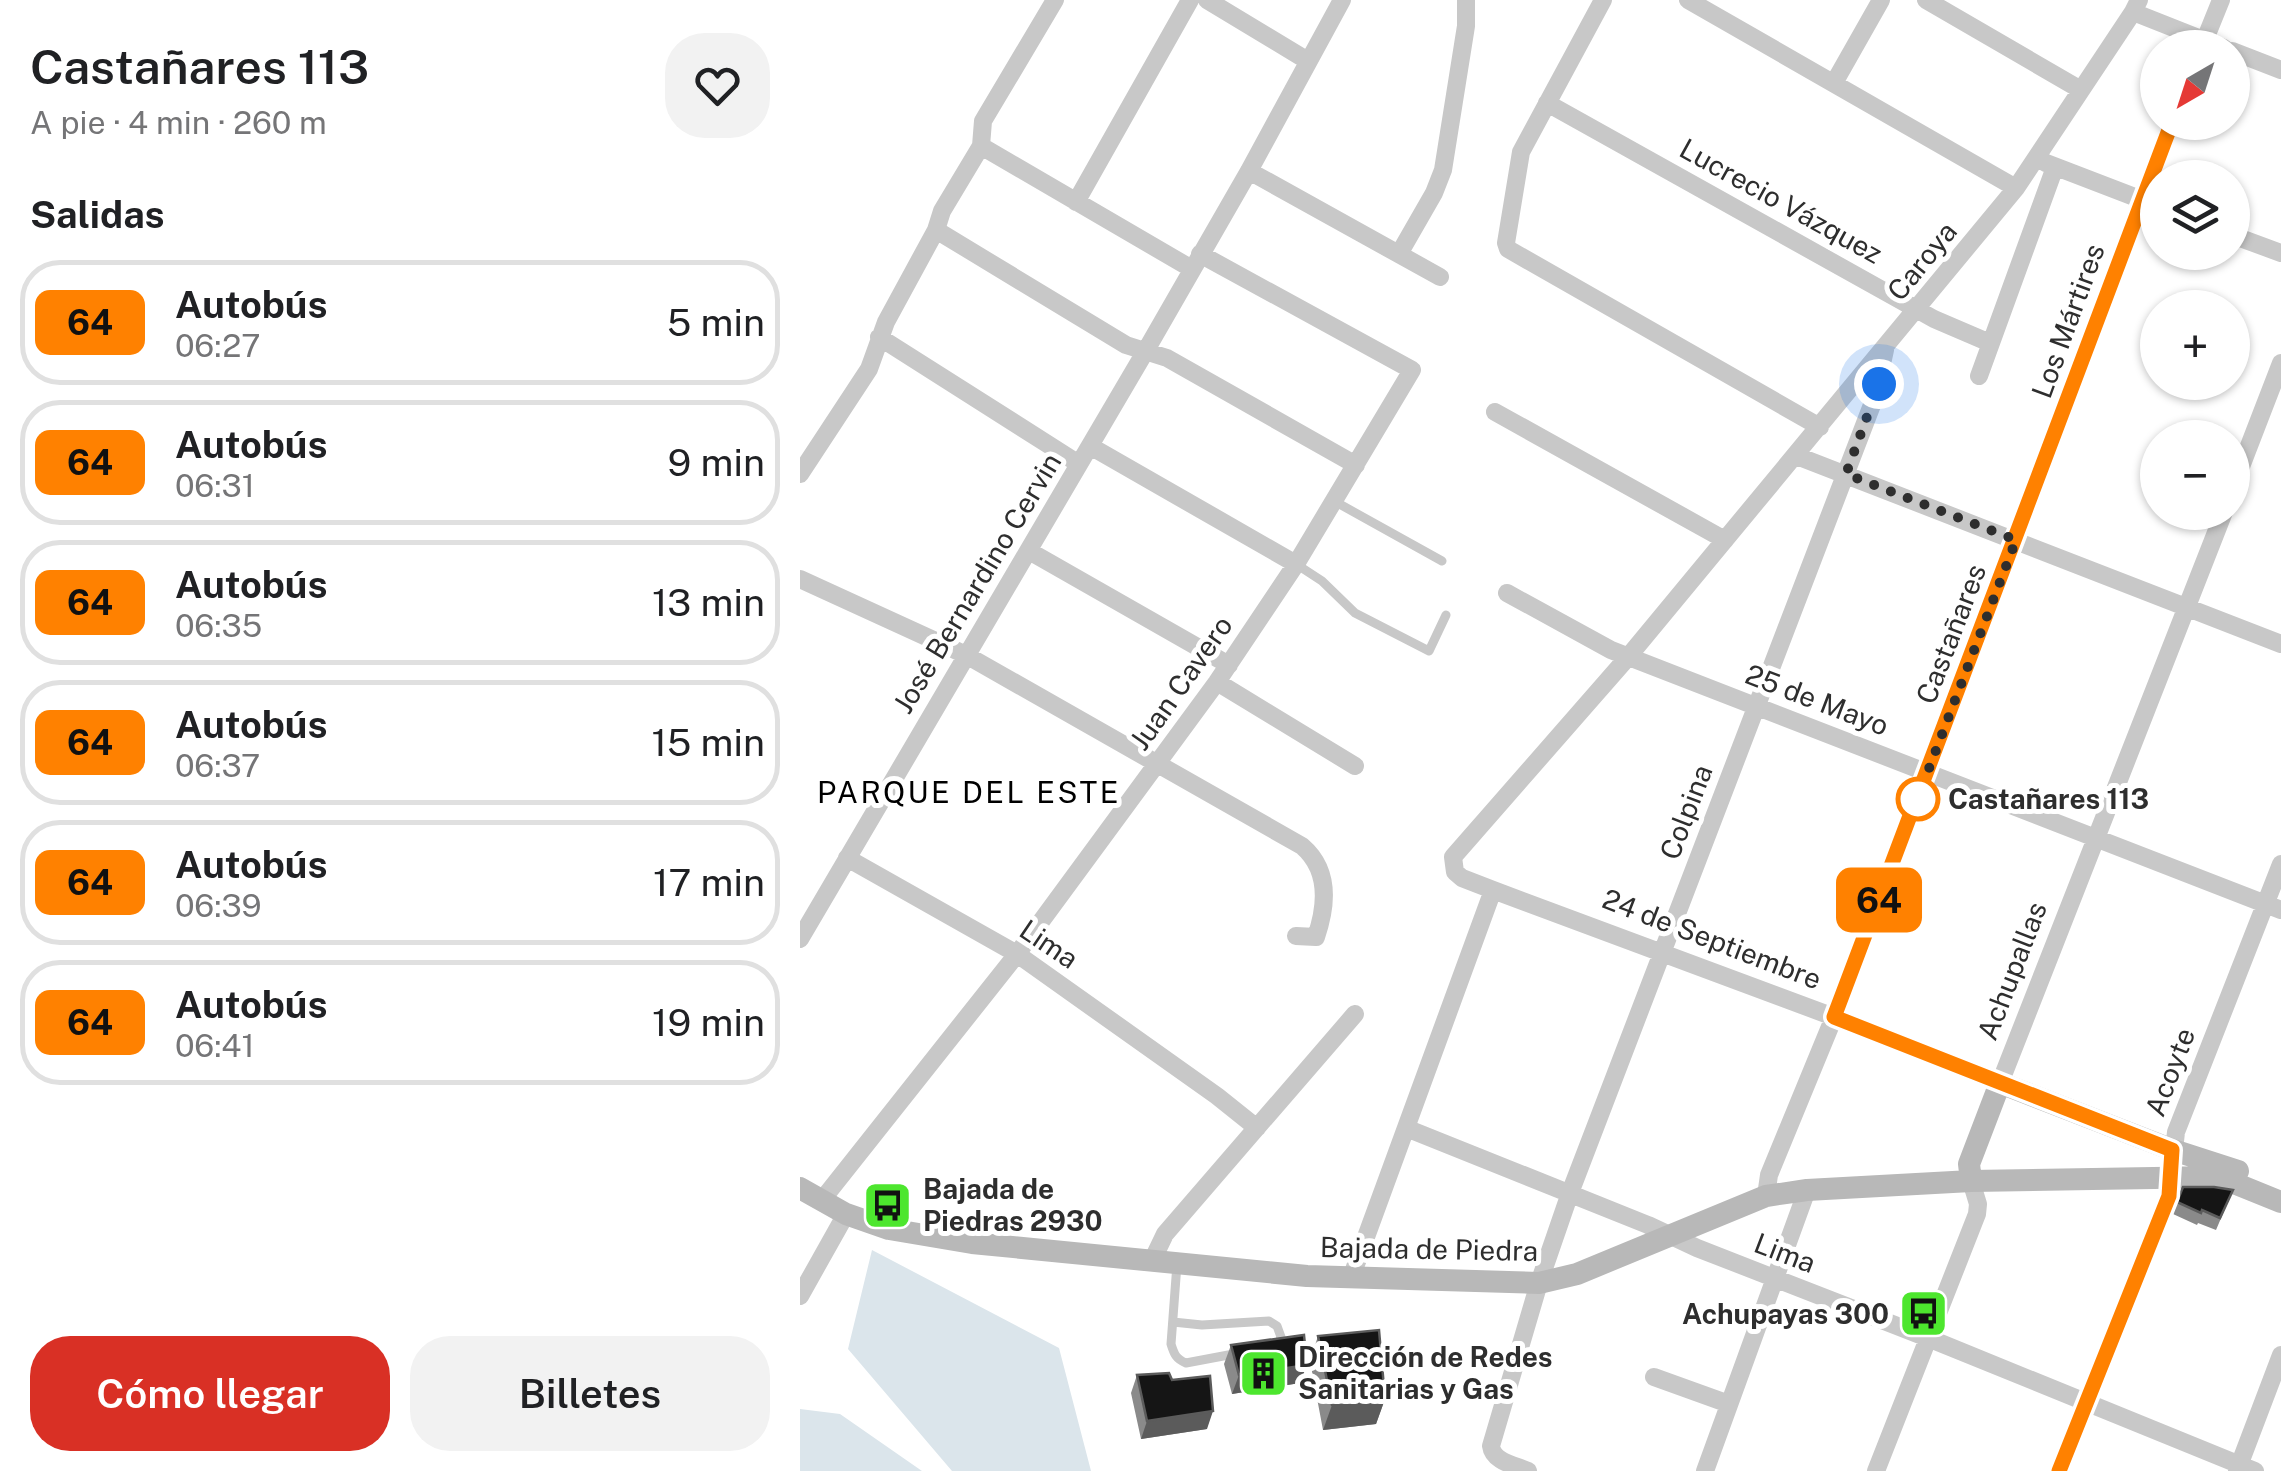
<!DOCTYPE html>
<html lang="es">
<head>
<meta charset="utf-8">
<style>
	:root { --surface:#fff; --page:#f2f2f2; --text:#202124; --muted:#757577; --line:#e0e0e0; --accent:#d93025 }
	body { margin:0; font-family:"Public Sans",sans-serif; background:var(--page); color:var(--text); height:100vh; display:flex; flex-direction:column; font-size:38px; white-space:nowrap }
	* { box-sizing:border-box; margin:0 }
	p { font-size:32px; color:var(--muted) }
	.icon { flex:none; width:55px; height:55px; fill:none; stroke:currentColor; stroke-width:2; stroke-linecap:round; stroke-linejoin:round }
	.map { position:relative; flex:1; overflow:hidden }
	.details { display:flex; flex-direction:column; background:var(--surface); width:800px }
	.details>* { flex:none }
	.badge { padding:0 20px; border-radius:15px; font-size:35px; line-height:65px }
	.needle { width:65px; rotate:219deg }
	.fabs { position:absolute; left:1340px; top:30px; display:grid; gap:20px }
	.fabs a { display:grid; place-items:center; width:110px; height:110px; border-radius:50%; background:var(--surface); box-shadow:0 2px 8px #0004; font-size:50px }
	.you { position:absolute; width:50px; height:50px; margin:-25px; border:8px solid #fff; border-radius:50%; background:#1a73e8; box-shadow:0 0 0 15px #1a73e833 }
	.map>.badge { position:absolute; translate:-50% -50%; box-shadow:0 0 0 5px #fff }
	h2 { padding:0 30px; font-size:38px; line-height:90px }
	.round { display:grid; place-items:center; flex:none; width:105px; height:105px; border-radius:40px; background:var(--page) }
	.head { display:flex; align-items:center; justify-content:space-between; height:170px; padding:0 30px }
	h1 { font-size:48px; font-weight:600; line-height:75px }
	.action { display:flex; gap:20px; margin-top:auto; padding:20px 30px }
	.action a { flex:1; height:115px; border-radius:40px; background:var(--accent); color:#fff; font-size:40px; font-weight:600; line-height:115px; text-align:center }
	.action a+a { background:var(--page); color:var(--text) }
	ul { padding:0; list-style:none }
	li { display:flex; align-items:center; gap:30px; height:125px; margin:0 20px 15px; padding:0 10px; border:5px solid var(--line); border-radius:40px }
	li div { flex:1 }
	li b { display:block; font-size:38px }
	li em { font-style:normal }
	li .badge { min-width:110px; font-weight:700; text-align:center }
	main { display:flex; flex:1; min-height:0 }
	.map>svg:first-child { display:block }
	.green { fill:#dbe5eb }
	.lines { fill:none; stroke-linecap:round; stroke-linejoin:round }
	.service { stroke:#c8c8c8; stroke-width:9 }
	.minor { stroke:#c8c8c8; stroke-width:18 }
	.secondary { stroke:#b8b8b8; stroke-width:22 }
	.wall { fill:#8a8a8a }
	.shaded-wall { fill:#5b5b5b }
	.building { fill:#151515; stroke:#5b5b5b; stroke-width:2.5 }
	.line-casing { stroke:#fff; stroke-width:22 }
	.line { stroke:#ff8100; stroke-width:15 }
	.walk { stroke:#2e2e2e; stroke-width:10; stroke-dasharray:0 18 }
	.stop-dot { fill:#fff; stroke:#ff8100; stroke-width:5 }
	.labels { text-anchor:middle; stroke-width:10; stroke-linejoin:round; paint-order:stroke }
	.street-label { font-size:28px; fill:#2e2e2e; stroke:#fff }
	.stop-label { font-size:28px; font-weight:bold; fill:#2e2e2e; stroke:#fff; text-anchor:start }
	.poi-label { font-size:28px; font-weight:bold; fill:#2e2e2e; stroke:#fff; text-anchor:start }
	.neighbourhood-label { font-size:30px; letter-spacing:2.5px; fill:#000; stroke:#fff }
</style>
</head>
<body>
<main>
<section class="details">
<div class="head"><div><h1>Castañares 113</h1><p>A pie · 4 min · 260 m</p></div><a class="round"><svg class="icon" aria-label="heart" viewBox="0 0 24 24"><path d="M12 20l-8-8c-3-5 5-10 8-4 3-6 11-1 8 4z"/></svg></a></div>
<h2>Salidas</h2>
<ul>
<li><span class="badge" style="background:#ff8100;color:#111">64</span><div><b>Autobús</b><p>06:27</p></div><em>5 min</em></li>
<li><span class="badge" style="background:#ff8100;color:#111">64</span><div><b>Autobús</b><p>06:31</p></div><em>9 min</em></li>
<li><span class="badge" style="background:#ff8100;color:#111">64</span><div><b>Autobús</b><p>06:35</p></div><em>13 min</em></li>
<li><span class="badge" style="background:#ff8100;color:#111">64</span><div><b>Autobús</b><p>06:37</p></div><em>15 min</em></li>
<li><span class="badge" style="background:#ff8100;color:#111">64</span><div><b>Autobús</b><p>06:39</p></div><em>17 min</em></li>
<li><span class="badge" style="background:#ff8100;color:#111">64</span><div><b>Autobús</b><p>06:41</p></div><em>19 min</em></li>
</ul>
<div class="action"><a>Cómo llegar</a><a>Billetes</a></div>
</section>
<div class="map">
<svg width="1481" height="1471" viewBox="0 0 1481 1471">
	<rect width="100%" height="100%" fill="#fff"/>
	<!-- green -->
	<path class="green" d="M72 1250 259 1348 291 1471H152L48 1349Z
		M0 1409 40 1414 122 1471H0Z"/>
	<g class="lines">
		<!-- service -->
		<path class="service" d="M534 501 642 561
			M496 564 522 581 555 613 629 651 646 615
			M377 1264 371 1344C374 1354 376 1359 386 1363L439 1353
			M373 1322 402 1325 469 1321 477 1326 481 1337 479 1342 473 1346"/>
		<!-- minor -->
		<path class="minor" d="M407 0 508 61
			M803 0 721 152 706 243 708 249 1020 427
			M888 0 1216 188
			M1126 0 1281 90
			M1339 0 1333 12 1216 188 828 657 653 857 655 872 662 878 693 890 1034 1017 1200 1083 1424 512
			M1333 12 1424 48
			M1402 47 1421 0
			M1432 51 1481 70
			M1034 83 1081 0
			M747 103 1134 319 1190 343
			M181 146 392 269
			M181 146 183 121 255 0
			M1246 163 1358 206
			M449 171 640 277
			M276 202 390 0
			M136 230 326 345 367 358 556 465
			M1432 235 1481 253
			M599 254 634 193 643 170 666 26V0
			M79 337 279 464
			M1179 376 1255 167
			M695 412 925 540
			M290 446 496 564
			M997 456 1481 644
			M0 474 69 369 86 322 136 230 142 211 181 146
			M1432 490 1481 363
			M229 551 429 665
			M0 579 166 655 502 846C530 870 527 905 516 937L496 936
			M707 593 811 650 1481 910
			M417 682 555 766
			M47 858 217 954 417 1096 457 1128
			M0 939 345 352 449 171 542 0
			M606 1128 848 1225 897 1248 1128 1338 1455 1471
			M966 1196 969 1175 1034 1017 1128 772 1372 122
			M22 1200 217 954 417 682 496 564 612 370 400 254
			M353 1259 365 1234 555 1014
			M551 1278 693 890
			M0 1296 46 1214
			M854 1377 929 1404
			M728 1471C715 1465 693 1462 691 1446L739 1283 770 1193 1075 397 1085 350
			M905 1471 1007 1190
			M1076 1471 1177 1214 1178 1204 1171 1181
			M1259 1471 1369 1196 1376 1132 1481 864
			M1437 1471 1481 1355"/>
		<!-- secondary -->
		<path class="secondary" d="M1171 1181 1169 1164 1200 1083 1373 1150 1438 1171
			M0 1188 46 1214 89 1229 172 1243 507 1276 739 1283 777 1274 966 1196 1007 1190 1171 1181 1414 1177 1429 1181 1481 1202"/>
	</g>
	<!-- wall -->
	<path class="wall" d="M1383 1187 1433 1190 1416 1230 1398 1223 1397 1225 1373 1214Z
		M518 1336 585 1399 576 1424 523 1430 510 1361Z
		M431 1345 500 1383 432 1394 424 1364Z
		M337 1375 407 1429 341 1439 331 1393Z"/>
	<!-- shaded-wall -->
	<path class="shaded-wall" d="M507 1365 500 1383 432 1394 439 1375Z
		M585 1399 576 1424 523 1430 532 1405Z
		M413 1411 407 1429 341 1439 347 1421Z"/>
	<!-- building -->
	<path class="building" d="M1383 1187H1414L1433 1190 1420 1218 1402 1210 1401 1213 1377 1202Z
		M579 1330 585 1399 532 1405 518 1336Z
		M504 1335 507 1365 439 1375 431 1345Z
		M369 1373 372 1380 410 1376 413 1411 347 1421 337 1375Z"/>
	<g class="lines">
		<defs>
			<path id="line" d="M1259 1471 1369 1196 1372 1150 1034 1017 1372 122"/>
		</defs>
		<!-- line casing -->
		<use href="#line" class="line-casing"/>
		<!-- line -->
		<use href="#line" class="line"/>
		<!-- walk -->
		<path class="walk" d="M1079 384 1046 474 1216 540 1114 808 1118 799"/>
	</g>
	<!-- icons -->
	<defs>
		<symbol id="bus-square" viewBox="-11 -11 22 22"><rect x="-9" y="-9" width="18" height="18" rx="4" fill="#4de62e" stroke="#fff"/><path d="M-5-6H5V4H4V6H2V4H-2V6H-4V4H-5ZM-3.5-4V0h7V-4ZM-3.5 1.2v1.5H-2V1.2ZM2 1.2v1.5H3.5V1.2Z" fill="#111"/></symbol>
		<symbol id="building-square" viewBox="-11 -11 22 22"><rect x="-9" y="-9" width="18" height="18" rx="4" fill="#4de62e" stroke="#fff"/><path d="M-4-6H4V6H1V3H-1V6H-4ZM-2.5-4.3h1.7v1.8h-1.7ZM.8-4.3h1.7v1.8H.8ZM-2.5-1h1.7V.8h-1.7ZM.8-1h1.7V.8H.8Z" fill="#111"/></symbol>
	</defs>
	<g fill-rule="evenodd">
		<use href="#bus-square" x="60" y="1178" width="55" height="55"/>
		<use href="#bus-square" x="1096" y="1286" width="55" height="55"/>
		<use href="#building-square" x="436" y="1346" width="55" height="55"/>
	</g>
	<!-- markers -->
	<circle class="stop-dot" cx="1118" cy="799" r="20"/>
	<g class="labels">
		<!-- street labels -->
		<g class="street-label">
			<text transform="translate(981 201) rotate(29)" y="10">Lucrecio Vázquez</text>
			<text transform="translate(1122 261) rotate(-51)" y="10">Caroya</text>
			<text transform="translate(1268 321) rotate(-70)" y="10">Los Mártires</text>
			<text transform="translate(177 583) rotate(-59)" y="10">José Bernardino Cervin</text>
			<text transform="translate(1151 634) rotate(-69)" y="10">Castañares</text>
			<text transform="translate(381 683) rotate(-55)" y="10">Juan Cavero</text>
			<text transform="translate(1017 700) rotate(21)" y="10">25 de Mayo</text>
			<text transform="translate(886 812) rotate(-69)" y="10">Colpina</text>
			<text transform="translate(912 939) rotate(21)" y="10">24 de Septiembre</text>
			<text transform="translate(249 944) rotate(34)" y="10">Lima</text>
			<text transform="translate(1212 971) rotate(-69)" y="10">Achupallas</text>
			<text transform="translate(1370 1072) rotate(-69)" y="10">Acoyte</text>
			<text transform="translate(629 1249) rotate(1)" y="10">Bajada de Piedra</text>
			<text transform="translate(985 1253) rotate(21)" y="10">Lima</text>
		</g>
		<!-- stop labels -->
		<g class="stop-label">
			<text x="1148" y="809">Castañares 113</text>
		</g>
		<!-- poi labels -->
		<g class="poi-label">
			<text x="123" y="1199">Bajada de<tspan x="123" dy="32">Piedras 2930</tspan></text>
			<text x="1089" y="1324" text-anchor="end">Achupayas 300</text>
			<text x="498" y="1367">Dirección de Redes<tspan x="498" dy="32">Sanitarias y Gas</tspan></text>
		</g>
		<!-- neighbourhood labels -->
		<g class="neighbourhood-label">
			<text x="169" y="803">PARQUE DEL ESTE</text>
		</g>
	</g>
</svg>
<div class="fabs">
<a><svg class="needle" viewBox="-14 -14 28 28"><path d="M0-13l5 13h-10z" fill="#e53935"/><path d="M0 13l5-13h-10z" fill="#757577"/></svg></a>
<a><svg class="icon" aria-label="layers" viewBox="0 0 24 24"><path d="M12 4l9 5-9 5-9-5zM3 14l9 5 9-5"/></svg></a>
<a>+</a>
<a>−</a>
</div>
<div class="you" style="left:1079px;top:384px"></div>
<b class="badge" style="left:1079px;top:900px;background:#ff8100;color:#111">64</b>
</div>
</main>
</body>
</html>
